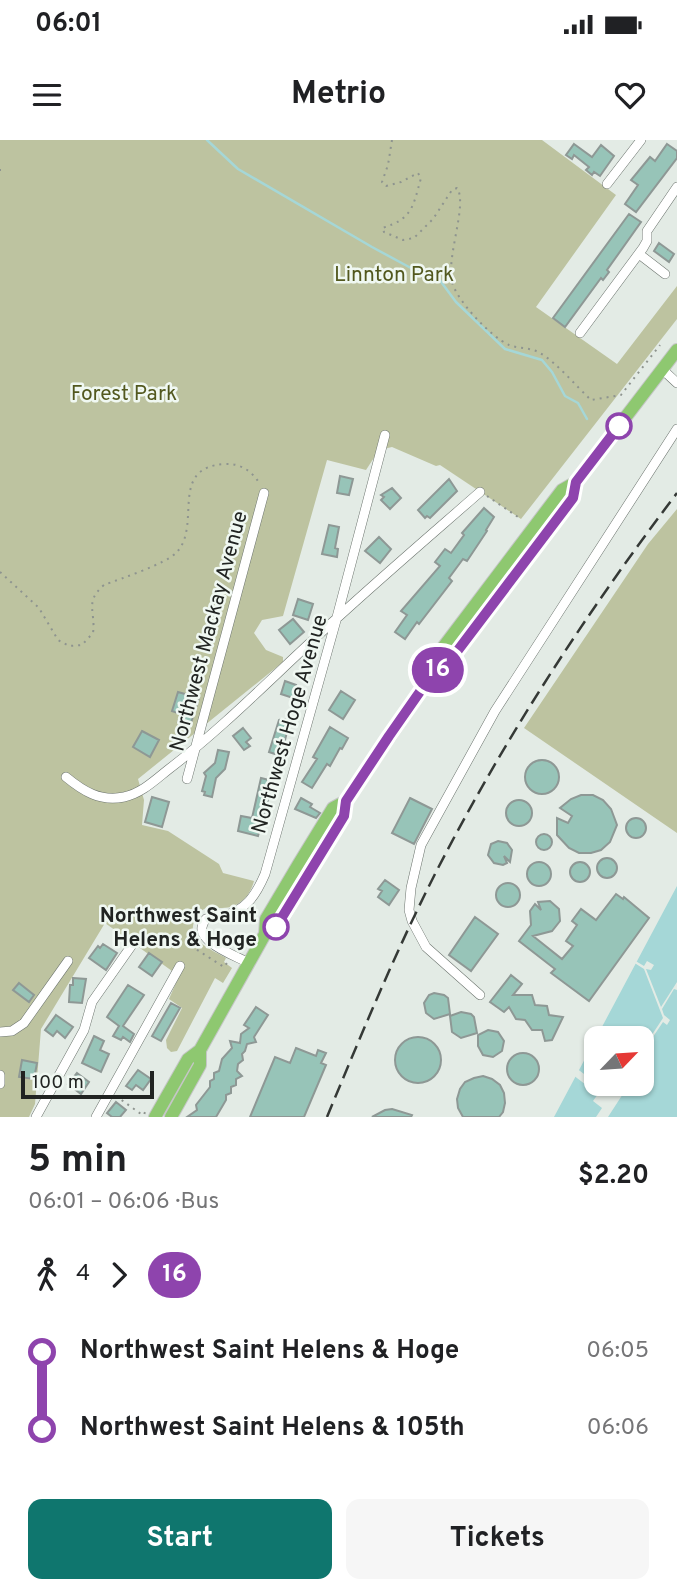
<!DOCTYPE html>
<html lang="en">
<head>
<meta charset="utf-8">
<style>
	:root { --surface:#fff; --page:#f6f6f6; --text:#202124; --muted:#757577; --accent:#0f766e }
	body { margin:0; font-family:Overpass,sans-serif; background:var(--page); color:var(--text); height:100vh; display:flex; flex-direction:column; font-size:26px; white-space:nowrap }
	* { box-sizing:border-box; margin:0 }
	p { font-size:23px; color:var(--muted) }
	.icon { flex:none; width:38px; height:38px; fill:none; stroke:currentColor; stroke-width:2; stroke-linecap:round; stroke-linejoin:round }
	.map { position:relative; height:977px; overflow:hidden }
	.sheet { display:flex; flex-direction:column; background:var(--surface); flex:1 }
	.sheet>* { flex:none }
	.badge { padding:0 14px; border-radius:23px; font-size:24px; line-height:46px }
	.needle { width:46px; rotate:65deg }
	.tools { position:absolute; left:584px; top:886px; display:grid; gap:14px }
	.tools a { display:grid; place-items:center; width:70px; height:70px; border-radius:14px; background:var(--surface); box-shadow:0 2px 5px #0004; font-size:35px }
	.scale { position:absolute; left:21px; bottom:18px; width:133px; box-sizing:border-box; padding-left:7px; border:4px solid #212422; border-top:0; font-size:19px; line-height:24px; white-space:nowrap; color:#212422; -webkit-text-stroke:5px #f0f8f2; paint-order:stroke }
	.map>.badge { position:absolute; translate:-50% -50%; box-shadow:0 0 0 4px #fff }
	.legs { display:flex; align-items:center; gap:10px; height:77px; padding:0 28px; font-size:23px }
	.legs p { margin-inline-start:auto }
	.overview { display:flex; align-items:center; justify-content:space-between; height:119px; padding:0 28px }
	h1 { font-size:38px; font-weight:700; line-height:52px }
	.action { display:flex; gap:14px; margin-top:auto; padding:14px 28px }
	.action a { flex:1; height:80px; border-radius:14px; background:var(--accent); color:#fff; font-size:28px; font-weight:700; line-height:80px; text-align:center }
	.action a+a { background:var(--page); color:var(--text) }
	ul { padding:0 28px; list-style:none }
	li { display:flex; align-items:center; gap:24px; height:77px; font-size:26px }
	li i { display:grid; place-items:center; width:10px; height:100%; margin:0 9px; background:currentColor }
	li i::after { content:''; width:18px; height:18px; margin:-9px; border:5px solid; border-radius:50%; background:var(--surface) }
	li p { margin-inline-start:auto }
	li:first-child i { background:linear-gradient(#0000 50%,currentColor 0) }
	li:last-child i { background:linear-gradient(currentColor 50%,#0000 0) }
	.status { display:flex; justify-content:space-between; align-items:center; height:49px; padding:0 35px; background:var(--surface); direction:ltr }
	.status svg { height:19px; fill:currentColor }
	header { display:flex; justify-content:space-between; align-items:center; height:91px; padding:0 28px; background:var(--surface); font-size:32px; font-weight:700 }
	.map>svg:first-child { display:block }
	.green { fill:#bdc3a0 }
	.water { fill:#a5d7d7; fill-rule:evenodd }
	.pier { fill:#e3ebe5 }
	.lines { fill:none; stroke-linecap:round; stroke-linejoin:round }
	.stream { stroke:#a5d7d7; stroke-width:2.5 }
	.building { fill:#97c4b8; stroke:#8e9895; stroke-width:2 }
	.minor-casing { stroke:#6c746e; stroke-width:10 }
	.highway-casing { stroke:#c5c6c6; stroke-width:14 }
	.path { stroke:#8e948f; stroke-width:2; stroke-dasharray:2 5; stroke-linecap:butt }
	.minor { stroke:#fff; stroke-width:9 }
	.highway { stroke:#8ec870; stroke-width:12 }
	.rail { stroke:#353936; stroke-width:2.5; stroke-dasharray:14 7; stroke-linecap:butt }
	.line-1-casing { stroke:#fff; stroke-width:16 }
	.line-1 { stroke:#8e44ad; stroke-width:10 }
	.stop-1-dot { fill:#fff; stroke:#8e44ad; stroke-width:3.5 }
	.labels { text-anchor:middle; stroke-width:5; stroke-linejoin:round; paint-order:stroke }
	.park-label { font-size:21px; fill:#52581e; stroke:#f0f8f2 }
	.street-label { font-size:21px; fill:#212422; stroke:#f0f8f2 }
	.stop-label { font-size:21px; font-weight:bold; fill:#212422; stroke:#f0f8f2; text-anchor:end }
</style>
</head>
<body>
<div class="status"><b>06:01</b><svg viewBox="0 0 49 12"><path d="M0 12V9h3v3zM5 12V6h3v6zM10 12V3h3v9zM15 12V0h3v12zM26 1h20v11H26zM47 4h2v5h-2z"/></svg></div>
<header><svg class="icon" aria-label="menu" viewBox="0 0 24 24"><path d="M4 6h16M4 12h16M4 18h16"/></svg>Metrio<svg class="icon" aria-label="heart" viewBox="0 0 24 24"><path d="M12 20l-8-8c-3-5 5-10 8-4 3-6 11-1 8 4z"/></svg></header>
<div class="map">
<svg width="677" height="977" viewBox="0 0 677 977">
	<rect width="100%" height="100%" fill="#e3ebe5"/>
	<!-- green -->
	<path class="green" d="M0 0H542L616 55 536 167 617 224 677 146V179L521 379 440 325 436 326 392 307 379 310 366 330 327 320 283 476 262 480 254 493 266 510 283 517V522L138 639 144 660 142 685 168 691 219 724 223 733 254 741C250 756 239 768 222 768 216 768 212 765 206 768 201 770 197 775 195 780 185 800 212 810 226 818L224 822 232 828 223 843 215 838 177 911 171 912 167 908 166 900 182 868 169 859 179 836 105 783 41 889 35 964 29 977H0Z
		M677 369V693L524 588 648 404Z"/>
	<!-- water -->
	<path class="water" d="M677 746V977H554ZM597 898H642V943H597Z"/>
	<!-- pier -->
	<path class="pier" d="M634 820 644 826 647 821 654 825 651 830 646 829 661 867 677 842V850L674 849 662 869 664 875 670 880 667 885 663 882 642 913V910L663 878 644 829 633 822Z
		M576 928 611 954 619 943H630L608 977H596L602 968 593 961 598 954 573 935Z"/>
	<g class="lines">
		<!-- stream -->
		<path class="stream" d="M207 0 238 29 372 107 409 127 436 135 456 162 505 209 542 220 552 232 565 256 578 263 587 279"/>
	</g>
	<!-- building -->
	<path class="building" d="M574 4 592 17 601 5 614 16 600 36 594 32 592 35 586 30 589 27 574 15 572 19 566 15Z
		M667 4 677 11V18L636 72 625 64 638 45 631 40 650 17 655 21Z
		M629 74 641 82 607 130 609 132 603 140 601 138 565 187 553 178Z
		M659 103 674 114 669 122 654 111Z
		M340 336 353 339 349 355 337 353Z
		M449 339 457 351 430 378 427 376 425 378 418 370Z
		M392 348 401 358 390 369 381 360 384 357 381 355Z
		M484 368 494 377 486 390 487 391 467 421 463 419 449 438 452 441 419 484 417 482 405 499 395 492 407 475 401 471 440 426 435 422 445 409 451 413 464 395 462 393Z
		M329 385 339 387 335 408 338 409 337 417 322 414Z
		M379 397 391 409 380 423 365 411Z
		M298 459 313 464 308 480 293 475Z
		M293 479 304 492 290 504 279 490Z
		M285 541 296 545 293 558 281 554Z
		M341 551 355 560 343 579 329 570Z
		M178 552 199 558 190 586 178 582 181 574 172 571Z
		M282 579 290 580 281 616 269 612 279 580Z
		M330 587 348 598 342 609 340 608 330 626 327 624 312 648 302 642 317 619 313 617Z
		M243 588 251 598 246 602 250 606 244 610 233 596Z
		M142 591 159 600 150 617 133 607Z
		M218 610 229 612 225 629 216 638 212 657 204 655 205 652 202 651 206 636 204 633 215 623Z
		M525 637a17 17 0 1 1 34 0a17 17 0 1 1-34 0Z
		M261 638 273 641 258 696 238 691 241 676 252 678Z
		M581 655H593L603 660 611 669 617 685 610 702 601 710 591 713H579L569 708 557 695V678L568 683 572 676 560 668 571 659Z
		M152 657 169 662 162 687 145 682Z
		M301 658 312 664 310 667 320 673 316 678 295 669Z
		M410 658 432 669 414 704 392 693Z
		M506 673a13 13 0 1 1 26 0a13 13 0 1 1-26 0Z
		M626 688a10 10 0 1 1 20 0a10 10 0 1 1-20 0Z
		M536 702a8 8 0 1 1 16 0a8 8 0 1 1-16 0Z
		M498 701 507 703 512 710 510 722 504 716 507 723 503 725 494 723 488 715 491 704Z
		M597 728a10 10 0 1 1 20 0a10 10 0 1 1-20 0Z
		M570 732a10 10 0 1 1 20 0a10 10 0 1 1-20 0Z
		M527 734a12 12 0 1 1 24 0a12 12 0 1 1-24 0Z
		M385 740 399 750 389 765 378 757 382 751 378 749Z
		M496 755a12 12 0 1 1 24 0a12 12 0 1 1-24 0Z
		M616 754 623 759 624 757 649 778 589 861 551 833 555 829 519 801 531 785 530 771 535 764 541 770 538 762 550 761 559 769 560 781 552 791 533 796 562 819 573 806 566 801 577 785 572 781 581 769 596 780Z
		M475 777 498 794 471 831 449 815Z
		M103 804 117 813 106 830 89 818 98 806 100 808Z
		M149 813 162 822 152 836 139 827Z
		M511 835 522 844 513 855H532L535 865 547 866 549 875 563 877 552 900 545 901 542 890H532L525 880 516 879 509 867 504 872 490 862Z
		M73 838 86 839 82 863 69 862 70 845H73Z
		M19 843 34 855 29 862 13 850Z
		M128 845 144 855 123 886 134 894 130 902 123 897 121 900 113 896 119 886 107 877Z
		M434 853 444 855 448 858 450 874 434 879 426 873 424 863 429 855Z
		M171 863 180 868 161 901 152 896Z
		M256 867 268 875 254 897 256 902 247 904 245 911 242 914 243 920 238 924 237 931 242 936 236 939V945L231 947V953L226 955V960L216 977H187L197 970 196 965 210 947V941L214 939V933L219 931 222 919 232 908 230 901 240 903 241 894 249 888 244 885Z
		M461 872 471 874 474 877 477 893 461 898 452 892 450 876Z
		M56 875 73 887 65 898 57 891 53 896 45 890Z
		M488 890 498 892 504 901 502 911 493 917 483 915 478 906V895Z
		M94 896 104 901 100 910 109 914 101 932 82 923Z
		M395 920a23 23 0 1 1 46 0a23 23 0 1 1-46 0Z
		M296 908 316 916 318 910 326 913 321 923 326 925 304 977H250L275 917 290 923Z
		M507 929a16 16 0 1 1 32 0a16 16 0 1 1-32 0Z
		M22 920 37 923 34 939 19 937Z
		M138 930 151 939 143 950 136 945 132 950 126 946Z
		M77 933 89 942 81 954 68 944Z
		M483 936 492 939 500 945 504 953 505 963 503 972 499 977H463L458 968 457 959 460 949 465 942 474 938Z
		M116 962 126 970 120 977H112L107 973Z
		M392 969 412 975 411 977H372L385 970Z"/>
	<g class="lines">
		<defs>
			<path id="minor" d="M607 44 641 0
				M639 114 665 134
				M580 193 643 108 647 101V91L677 47
				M662 229 677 243
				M66 637C83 651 100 662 124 657 142 653 155 640 169 629 228 584 280 529 336 479 383 436 432 394 480 352
				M187 639 264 353
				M249 823C234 815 188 799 206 779 211 777 216 777 222 776 246 771 256 755 265 734L337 477 385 295
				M480 855 426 807 412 781 409 770 411 748 421 705 495 571 677 289
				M0 892 12 891 24 883 68 821
				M0 935V944
				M36 977 84 890 92 862 132 805
				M96 977 180 826"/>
			<path id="highway" d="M433 533 446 526 573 358 576 342 677 210
				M265 794 278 786 344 676 346 661 433 533 435 518 562 350 576 342
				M155 977 188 919 200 910 265 794 266 779 298 725 333 668 346 661
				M171 977 200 925V910"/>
		</defs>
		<!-- minor casing -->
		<use href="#minor" class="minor-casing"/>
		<!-- highway casing -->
		<use href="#highway" class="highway-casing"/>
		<!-- path -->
		<path class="path" d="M392 0 388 25 382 42 386 46 401 42 418 33 421 38C413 66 413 79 382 88L384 92 403 100 414 98 433 79 452 50 457 48C468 64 446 117 452 142 457 161 491 197 509 205 519 209 530 207 540 213 557 223 576 246 591 260L621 255 660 205
			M0 29V31
			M487 356 521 379
			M0 432 39 468 58 500 69 506 82 505 93 493C96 472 84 462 104 445 122 438 166 424 177 412 202 384 168 327 225 324 240 323 252 331 260 344
			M191 806 224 827 227 823
			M116 956 141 974 144 975 145 972"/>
		<!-- minor -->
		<use href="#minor" class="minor"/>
		<!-- highway -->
		<use href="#highway" class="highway"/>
		<!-- rail -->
		<path class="rail" d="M327 977C361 895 395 813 435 734 504 599 586 473 677 353"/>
	</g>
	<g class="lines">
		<defs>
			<path id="line-1" d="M276 787 344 676 346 661 389 596 433 533 446 526 573 358 576 342 619 286"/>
		</defs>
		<!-- line-1 casing -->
		<use href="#line-1" class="line-1-casing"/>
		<!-- line-1 -->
		<use href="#line-1" class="line-1"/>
	</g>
	<!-- markers -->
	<g class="stop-1-dot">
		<circle cx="619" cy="286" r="12"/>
		<circle cx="276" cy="787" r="12"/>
	</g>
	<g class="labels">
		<!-- park labels -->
		<g class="park-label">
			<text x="394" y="141">Linnton Park</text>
			<text x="124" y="260">Forest Park</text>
		</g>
		<!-- street labels -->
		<g class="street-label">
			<text transform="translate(208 491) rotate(-75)" y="7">Northwest Mackay Avenue</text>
			<text transform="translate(289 584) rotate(-74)" y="7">Northwest Hoge Avenue</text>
		</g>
		<!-- stop labels -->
		<g class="stop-label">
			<text x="257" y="782">Northwest Saint<tspan x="257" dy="24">Helens &amp; Hoge</tspan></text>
		</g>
	</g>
</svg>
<div class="tools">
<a><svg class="needle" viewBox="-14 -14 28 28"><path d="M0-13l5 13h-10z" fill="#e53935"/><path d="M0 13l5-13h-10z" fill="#757577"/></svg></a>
</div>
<div class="scale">100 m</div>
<b class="badge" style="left:438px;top:530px;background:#8e44ad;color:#fff">16</b>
</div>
<section class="sheet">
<div class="overview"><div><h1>5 min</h1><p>06:01 – 06:06 · Bus</p></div><b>$2.20</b></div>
<div class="legs"><svg class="icon" aria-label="walk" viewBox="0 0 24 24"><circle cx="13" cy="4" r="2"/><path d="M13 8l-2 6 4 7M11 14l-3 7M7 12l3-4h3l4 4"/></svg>4<svg class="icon" aria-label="forward" viewBox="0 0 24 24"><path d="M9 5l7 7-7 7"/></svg><b class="badge" style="background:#8e44ad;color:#fff">16</b></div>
<ul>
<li><i style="color:#8e44ad"></i><b>Northwest Saint Helens &amp; Hoge</b><p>06:05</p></li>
<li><i style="color:#8e44ad"></i><b>Northwest Saint Helens &amp; 105th</b><p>06:06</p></li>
</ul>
<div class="action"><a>Start</a><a>Tickets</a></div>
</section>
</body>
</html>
